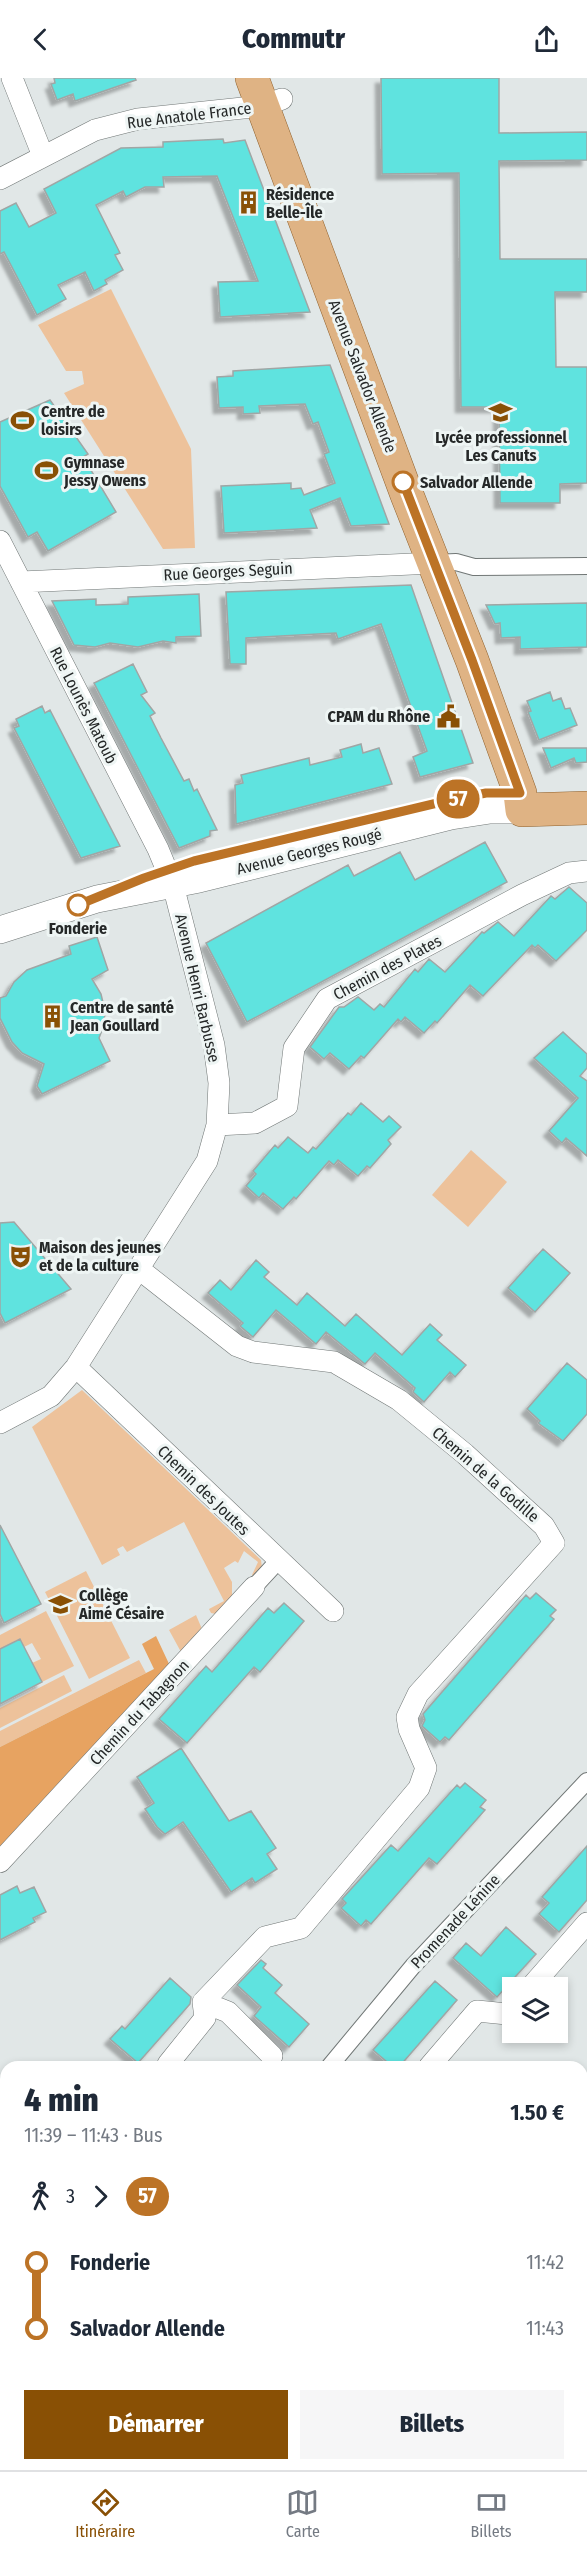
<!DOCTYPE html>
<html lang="fr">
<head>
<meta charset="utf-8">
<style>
	:root { --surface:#fff; --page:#f6f6f7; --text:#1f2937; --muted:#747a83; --line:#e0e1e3; --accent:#895005 }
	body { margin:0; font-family:"Fira Sans Condensed",sans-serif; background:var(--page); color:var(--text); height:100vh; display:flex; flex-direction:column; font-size:22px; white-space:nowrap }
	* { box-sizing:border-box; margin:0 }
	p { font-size:20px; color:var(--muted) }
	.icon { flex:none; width:33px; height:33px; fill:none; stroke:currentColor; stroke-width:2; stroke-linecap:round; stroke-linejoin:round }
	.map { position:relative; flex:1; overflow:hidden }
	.side { position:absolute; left:0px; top:1983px; width:588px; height:410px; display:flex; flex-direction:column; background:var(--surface); border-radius:18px 18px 0 0; box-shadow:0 3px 9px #0003 }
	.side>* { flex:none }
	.badge { padding:0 12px; border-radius:20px; font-size:21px; line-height:39px }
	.controls { position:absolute; left:502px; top:1899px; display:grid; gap:12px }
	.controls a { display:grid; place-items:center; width:66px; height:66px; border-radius:0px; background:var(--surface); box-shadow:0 3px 9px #0003; font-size:30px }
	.map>.badge { position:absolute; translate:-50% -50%; box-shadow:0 0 0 3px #fff }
	.legs { display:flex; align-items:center; gap:9px; height:66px; padding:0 24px; font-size:20px }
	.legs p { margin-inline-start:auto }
	.overview { display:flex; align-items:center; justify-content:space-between; height:102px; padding:0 24px }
	h1 { font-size:33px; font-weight:800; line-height:45px }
	.action { display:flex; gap:12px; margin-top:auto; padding:12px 24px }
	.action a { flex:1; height:69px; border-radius:0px; background:var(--accent); color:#fff; font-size:24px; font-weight:800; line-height:69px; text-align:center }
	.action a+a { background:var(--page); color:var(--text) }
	ul { padding:0 24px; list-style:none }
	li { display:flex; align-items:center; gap:21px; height:66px; font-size:22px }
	li i { display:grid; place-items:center; width:9px; height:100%; margin:0 8px; background:currentColor }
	li i::after { content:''; width:15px; height:15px; margin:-8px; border:4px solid; border-radius:50%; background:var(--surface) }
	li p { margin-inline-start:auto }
	li:first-child i { background:linear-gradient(#0000 50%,currentColor 0) }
	li:last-child i { background:linear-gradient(currentColor 50%,#0000 0) }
	header { display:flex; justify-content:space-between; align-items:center; height:78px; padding:0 24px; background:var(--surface); font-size:27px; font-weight:800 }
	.dock { display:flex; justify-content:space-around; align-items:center; height:84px; border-top:2px solid var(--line); background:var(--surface); font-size:16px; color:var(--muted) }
	.dock a { display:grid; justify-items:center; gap:3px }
	.dock .current { color:var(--accent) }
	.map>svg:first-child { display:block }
	.green { fill:#edc29b }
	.forest { fill:#e7a361 }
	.building { fill:#5ee3df; stroke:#a0a6a5; stroke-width:1.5; filter:url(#shadow) }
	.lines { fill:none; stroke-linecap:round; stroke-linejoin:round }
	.pedestrian-casing { stroke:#717776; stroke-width:18 }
	.minor-casing { stroke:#717776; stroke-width:22 }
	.tertiary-casing { stroke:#717776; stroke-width:28 }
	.primary-casing { stroke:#90622e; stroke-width:34 }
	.pedestrian { stroke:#fff; stroke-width:16 }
	.minor { stroke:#fff; stroke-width:21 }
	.tertiary { stroke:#fff; stroke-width:27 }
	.primary { stroke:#dfb384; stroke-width:33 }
	.line-1-casing { stroke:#fff; stroke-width:14 }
	.line-1 { stroke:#bc7326; stroke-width:9 }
	.stop-1-dot { fill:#fff; stroke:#bc7326; stroke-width:3 }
	.labels { text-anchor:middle; stroke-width:6; stroke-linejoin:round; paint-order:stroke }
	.street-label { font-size:16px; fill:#252828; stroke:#eef5f4 }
	.poi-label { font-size:16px; font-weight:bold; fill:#252828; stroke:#eef5f4; text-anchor:start }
	.stop-label { font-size:16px; font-weight:bold; fill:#252828; stroke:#eef5f4; text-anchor:start }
</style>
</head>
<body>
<header><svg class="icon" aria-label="back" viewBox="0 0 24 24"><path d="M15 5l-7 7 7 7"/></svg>Commutr<svg class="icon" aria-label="share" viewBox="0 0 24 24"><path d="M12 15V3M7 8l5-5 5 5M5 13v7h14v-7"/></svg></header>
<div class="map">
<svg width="587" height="2392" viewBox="0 0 587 2392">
	<defs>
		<filter id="shadow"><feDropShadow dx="-5.5" dy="5.5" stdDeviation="1.5" flood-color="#0004"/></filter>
	</defs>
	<rect width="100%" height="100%" fill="#e1e7e7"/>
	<!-- green -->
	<path class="green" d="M111 211 191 371 195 470 163 471 64 315 84 306 82 293H66L38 247Z
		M471 1072 507 1104 468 1149 432 1117Z
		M82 1312 261 1482 262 1490 256 1501 252 1497 258 1484 244 1473 238 1485 235 1483 224 1490 232 1504V1522L216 1536 211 1535 209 1531 224 1523 184 1444 127 1474 123 1468 117 1471 120 1477 102 1487 32 1349Z
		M86 1493 130 1580 89 1601 45 1514Z
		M46 1533 74 1588 42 1604 32 1585 41 1581 32 1565 24 1569 19 1561 0 1571V1557Z
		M196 1537 202 1551 181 1574 169 1552Z
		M139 1582 146 1595 0 1669V1653Z
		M64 1597 72 1613 0 1650V1630Z
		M0 2252H6L5 2298H0Z"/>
	<!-- forest -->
	<path class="forest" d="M156 1558 170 1588 0 1770V1669L154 1591 142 1566Z"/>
	<!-- building -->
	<path class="building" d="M54 0H135L136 2 75 23 73 16 57 22 51 6 55 5Z
		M381 0H499V55L587 54V82L499 83 500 181H587V214H555L556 289H587V405L560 406V425H500L499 329H461L459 95 382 96Z
		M223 61 224 65 245 62 310 234 220 239 218 204 258 203 217 98 163 99 164 109H145L126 119 123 113 96 127 120 175 115 177 123 192 105 202 107 206 94 213 85 194 58 207 66 221 37 237 4 174 0 176V133L16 125 29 149 56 135 44 111 121 70 163 69V64Z
		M330 287 389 446 351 448 340 420 310 432 317 450 224 455 221 408 291 405V411L301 410 304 417 335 405 324 376 329 374 318 344 313 346 305 326 259 328 260 335 243 336V329L219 330 217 299 233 298V293Z
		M50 322 88 376 83 379 116 434 48 473 37 454 28 459 0 408V344Z
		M411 507 473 685 420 699 413 679 427 673 381 546 338 561 336 555 246 560V586H230L226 514Z
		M199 516 201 558 176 559V565L163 563 138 569 110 565 95 569 74 567 52 523 96 521V527L128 526V519Z
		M587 525V569L520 571V559L501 560 500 545 495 546 486 527Z
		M133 586 147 614 141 617 155 635 150 638 161 660 184 703 189 701 194 713 197 711 217 752 210 753V758L179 770 94 605Z
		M550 614 553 623 561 620 565 631 570 630 577 647 539 662 528 634 531 633 527 623Z
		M42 628 45 635 50 632 120 768 81 780 14 650 19 648 16 641Z
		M361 666 363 675 379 670 392 706 236 746 235 707 243 705 241 697 309 680 310 687 342 679 340 672Z
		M543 670H587V684L576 685 574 680 551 690Z
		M485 764 507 804 247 944 206 865 348 787 354 798 400 774 415 802Z
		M569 809 587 825V852L556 883 538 867 535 870 532 867 483 918 470 907 437 945 435 943 424 955 405 939 401 944 398 941 364 980 361 978 349 991 330 975 324 981 310 969 339 929H344L358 919 374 932 380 926 384 929 415 891 418 894 429 881 445 894 482 854 484 855 498 844 514 858 551 818 555 821Z
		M97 859 108 892 92 901 101 916 105 933 104 947 99 960 110 983 42 1016 37 1008 44 986 22 975 12 964 0 940V920L6 918 14 904 27 892 71 876 69 868Z
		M563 954 587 976V990L580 998 587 1003V1078L566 1060 562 1065 549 1053 578 1020 534 980Z
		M361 1025 383 1044 389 1038 401 1049 388 1062 391 1066 370 1090 367 1088 358 1098 338 1082 334 1087 329 1083 296 1121 294 1119 283 1131 263 1115 259 1120 246 1108 256 1096 253 1093 275 1067 278 1070 288 1059 308 1075 313 1069 316 1071 348 1035 351 1037Z
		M14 1144 71 1211 5 1245 0 1235V1145Z
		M543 1171 570 1195 535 1234 508 1210Z
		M256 1182 269 1194 264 1199 297 1227 307 1215 345 1248 356 1236 402 1277 430 1246 442 1257 437 1262 466 1287 455 1299 450 1294 424 1324 413 1314 415 1310 375 1275 365 1286 326 1254 316 1266 276 1232 253 1259 240 1248 243 1245 208 1215 220 1202 231 1212Z
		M567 1285 587 1302V1336L563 1363 538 1345 540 1343 527 1331Z
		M0 1447 41 1526 4 1545 0 1536Z
		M536 1515 556 1532 550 1538 554 1541 449 1662 445 1659 440 1664 422 1648 425 1642 423 1636 526 1517 530 1521Z
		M284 1525 304 1543 260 1594 254 1589 187 1665 159 1641 206 1588 212 1594 268 1530 274 1535Z
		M20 1561 42 1604 0 1626V1571Z
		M181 1670 229 1743 251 1733 276 1770 267 1776 277 1791 255 1805 252 1800 231 1814 183 1744 165 1756 157 1749 145 1731 154 1725 137 1699Z
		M465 1705 486 1722 480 1729 485 1732 437 1786 429 1780 371 1846 366 1842 361 1848 341 1830 346 1825 342 1821 391 1767 398 1773 457 1707 460 1710Z
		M587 1768V1822L559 1854 539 1836 549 1825 542 1819Z
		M17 1808 20 1815 34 1809 46 1834 33 1840 35 1844 0 1862V1817Z
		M506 1849 536 1876 497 1919 453 1880 466 1865 481 1878Z
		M261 1882 266 1886 263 1890 282 1907 275 1915 309 1946 289 1969 254 1938 261 1929 237 1907Z
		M170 1900 191 1919 190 1926 138 1985 110 1961 122 1948 125 1951Z
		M435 1903 457 1922 399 1989H393L373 1972Z"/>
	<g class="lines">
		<defs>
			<path id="pedestrian" d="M434 485 456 484 474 489 587 488
				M254 1509 278 1483
				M329 1989 413 1888 587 1703
				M0 2313H6
				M65 2392 66 2386"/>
			<path id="minor" d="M12 0 43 78
				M0 101 95 52 138 41 262 28 282 21
				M0 463 158 771 173 807 214 967 219 1005 217 1047 207 1083 76 1289 51 1318 0 1345
				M21 504 434 485
				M217 1047 255 1045 287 1028 294 970 327 921 522 817 569 795 587 793
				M139 1191 237 1268 253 1274 334 1284 399 1322 465 1376 544 1448 554 1465 418 1616 407 1639 409 1651 426 1690 419 1710 301 1850 265 1859 203 1924 205 1940 168 1986
				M76 1289 333 1533
				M0 1784 254 1509
				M530 1910 587 1845
				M203 1924 228 1934 272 1978
				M429 1989 477 1933 507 1936 513 1929"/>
			<path id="tertiary" d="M0 852 97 821 199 801 451 738 490 732H522
				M582 2023 587 2018
				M272 2392 275 2386"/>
			<path id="primary" d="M252 0 407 417 472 582 520 715 522 732 587 730"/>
		</defs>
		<!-- pedestrian casing -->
		<use href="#pedestrian" class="pedestrian-casing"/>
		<!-- minor casing -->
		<use href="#minor" class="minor-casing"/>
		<!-- tertiary casing -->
		<use href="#tertiary" class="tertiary-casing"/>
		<!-- primary casing -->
		<use href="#primary" class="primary-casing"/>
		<!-- pedestrian -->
		<use href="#pedestrian" class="pedestrian"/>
		<!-- minor -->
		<use href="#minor" class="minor"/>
		<!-- tertiary -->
		<use href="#tertiary" class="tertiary"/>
		<!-- primary -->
		<use href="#primary" class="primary"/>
	</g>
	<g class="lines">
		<defs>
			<path id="line-1" d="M78 827 144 800 194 783 450 722 486 715H520L472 582 403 404"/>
		</defs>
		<!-- line-1 casing -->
		<use href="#line-1" class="line-1-casing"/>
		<!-- line-1 -->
		<use href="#line-1" class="line-1"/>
	</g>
	<!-- icons -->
	<defs>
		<symbol id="building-bare" viewBox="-9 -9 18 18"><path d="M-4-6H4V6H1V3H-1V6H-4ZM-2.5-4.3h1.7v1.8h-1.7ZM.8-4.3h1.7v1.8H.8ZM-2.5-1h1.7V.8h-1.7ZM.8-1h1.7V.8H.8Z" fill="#895005" stroke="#eef5f4" stroke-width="2.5" paint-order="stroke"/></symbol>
		<symbol id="school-bare" viewBox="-9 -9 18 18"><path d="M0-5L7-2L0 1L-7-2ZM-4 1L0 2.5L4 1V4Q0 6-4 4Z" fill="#895005" stroke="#eef5f4" stroke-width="2.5" paint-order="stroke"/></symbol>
		<symbol id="stadium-bare" viewBox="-9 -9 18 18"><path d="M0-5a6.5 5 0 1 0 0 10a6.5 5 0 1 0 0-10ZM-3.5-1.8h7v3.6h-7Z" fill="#895005" stroke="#eef5f4" stroke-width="2.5" paint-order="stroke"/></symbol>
		<symbol id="civic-bare" viewBox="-9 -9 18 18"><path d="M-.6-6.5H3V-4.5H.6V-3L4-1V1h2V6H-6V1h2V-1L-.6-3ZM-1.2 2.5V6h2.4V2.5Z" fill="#895005" stroke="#eef5f4" stroke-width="2.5" paint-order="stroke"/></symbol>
		<symbol id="theatre-bare" viewBox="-9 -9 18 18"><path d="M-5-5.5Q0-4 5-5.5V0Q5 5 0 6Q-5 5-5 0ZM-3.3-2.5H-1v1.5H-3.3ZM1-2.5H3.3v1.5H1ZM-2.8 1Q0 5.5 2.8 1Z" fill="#895005" stroke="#eef5f4" stroke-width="2.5" paint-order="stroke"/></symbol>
	</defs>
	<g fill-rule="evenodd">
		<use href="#building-bare" x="232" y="108" width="33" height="33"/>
		<use href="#school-bare" x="484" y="318" width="33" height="33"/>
		<use href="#stadium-bare" x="6" y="326" width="33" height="33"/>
		<use href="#stadium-bare" x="30" y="376" width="33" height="33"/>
		<use href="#civic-bare" x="432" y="622" width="33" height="33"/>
		<use href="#building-bare" x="36" y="922" width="33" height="33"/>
		<use href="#theatre-bare" x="4" y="1162" width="33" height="33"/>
		<use href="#school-bare" x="44" y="1510" width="33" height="33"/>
	</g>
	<!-- markers -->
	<g class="stop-1-dot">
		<circle cx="403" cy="404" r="10"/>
		<circle cx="78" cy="827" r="10"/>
	</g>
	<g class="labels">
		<!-- street labels -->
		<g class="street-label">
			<text transform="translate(189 37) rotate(-7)" y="6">Rue Anatole France</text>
			<text transform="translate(363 298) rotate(69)" y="6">Avenue Salvador Allende</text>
			<text transform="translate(228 493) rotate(-3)" y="6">Rue Georges Seguin</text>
			<text transform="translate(84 627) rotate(63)" y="6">Rue Lounès Matoub</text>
			<text transform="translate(309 773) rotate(-14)" y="6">Avenue Georges Rougé</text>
			<text transform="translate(387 889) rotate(-28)" y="6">Chemin des Plates</text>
			<text transform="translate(198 910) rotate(77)" y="6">Avenue Henri Barbusse</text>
			<text transform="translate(486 1396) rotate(41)" y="6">Chemin de la Godille</text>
			<text transform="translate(204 1412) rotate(44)" y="6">Chemin des Joutes</text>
			<text transform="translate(139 1634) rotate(-47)" y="6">Chemin du Tabagnon</text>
			<text transform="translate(455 1843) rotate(-47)" y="6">Promenade Lénine</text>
		</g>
		<!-- poi labels -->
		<g class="poi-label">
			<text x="266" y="122">Résidence<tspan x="266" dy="18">Belle-Île</tspan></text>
			<text x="41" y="339">Centre de<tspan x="41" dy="18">loisirs</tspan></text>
			<text x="501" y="365" text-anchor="middle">Lycée professionnel<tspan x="501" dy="18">Les Canuts</tspan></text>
			<text x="64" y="390">Gymnase<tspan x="64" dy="18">Jessy Owens</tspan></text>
			<text x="430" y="644" text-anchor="end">CPAM du Rhône</text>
			<text x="70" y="935">Centre de santé<tspan x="70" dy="18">Jean Goullard</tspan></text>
			<text x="39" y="1175">Maison des jeunes<tspan x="39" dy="18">et de la culture</tspan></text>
			<text x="79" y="1523">Collège<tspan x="79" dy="18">Aimé Césaire</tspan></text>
		</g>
		<!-- stop labels -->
		<g class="stop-label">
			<text x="420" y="410">Salvador Allende</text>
			<text x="78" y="856" text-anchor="middle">Fonderie</text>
		</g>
	</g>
</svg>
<div class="controls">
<a><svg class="icon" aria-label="layers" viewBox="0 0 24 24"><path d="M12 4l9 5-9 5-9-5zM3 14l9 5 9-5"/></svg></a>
</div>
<b class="badge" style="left:458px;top:721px;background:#bc7326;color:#fff">57</b>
<section class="side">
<div class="overview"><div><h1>4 min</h1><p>11:39 – 11:43 · Bus</p></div><b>1.50 €</b></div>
<div class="legs"><svg class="icon" aria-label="walk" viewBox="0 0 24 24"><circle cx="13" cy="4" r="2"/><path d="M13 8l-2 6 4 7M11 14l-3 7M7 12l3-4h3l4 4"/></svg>3<svg class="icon" aria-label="forward" viewBox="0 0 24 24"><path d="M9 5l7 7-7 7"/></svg><b class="badge" style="background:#bc7326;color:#fff">57</b></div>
<ul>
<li><i style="color:#bc7326"></i><b>Fonderie</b><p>11:42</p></li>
<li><i style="color:#bc7326"></i><b>Salvador Allende</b><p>11:43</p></li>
</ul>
<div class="action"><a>Démarrer</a><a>Billets</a></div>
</section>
</div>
<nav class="dock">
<a class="current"><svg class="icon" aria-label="directions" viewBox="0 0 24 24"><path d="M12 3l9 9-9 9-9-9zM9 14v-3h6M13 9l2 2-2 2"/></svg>Itinéraire</a>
<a><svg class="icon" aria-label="map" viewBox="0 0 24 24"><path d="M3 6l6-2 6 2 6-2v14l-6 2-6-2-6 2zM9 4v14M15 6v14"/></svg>Carte</a>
<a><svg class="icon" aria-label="tickets" viewBox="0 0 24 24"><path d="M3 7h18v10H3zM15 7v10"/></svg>Billets</a>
</nav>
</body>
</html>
